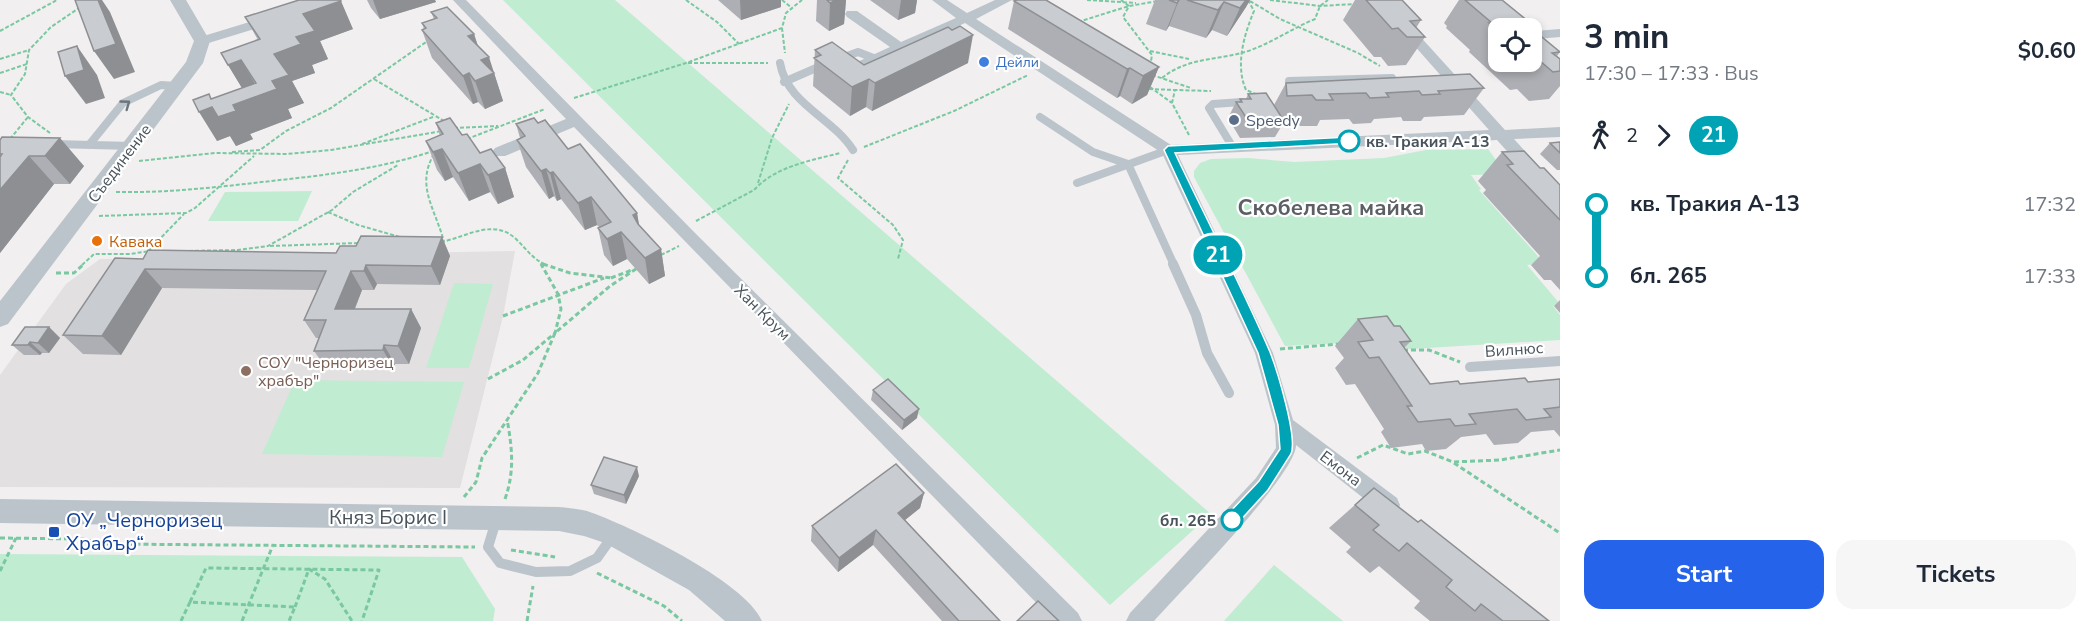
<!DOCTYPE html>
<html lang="en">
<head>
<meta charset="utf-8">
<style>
	:root { --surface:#fff; --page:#f6f6f7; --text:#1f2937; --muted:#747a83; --accent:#2563eb }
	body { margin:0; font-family:"Nunito Sans",sans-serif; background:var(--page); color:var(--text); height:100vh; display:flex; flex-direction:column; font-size:22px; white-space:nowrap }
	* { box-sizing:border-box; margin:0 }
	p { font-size:20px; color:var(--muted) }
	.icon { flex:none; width:33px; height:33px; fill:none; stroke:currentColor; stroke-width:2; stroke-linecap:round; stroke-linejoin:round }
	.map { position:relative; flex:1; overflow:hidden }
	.side { display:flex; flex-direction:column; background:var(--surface); width:540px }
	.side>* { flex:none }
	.badge { padding:0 12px; border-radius:20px; font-size:21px; line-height:39px }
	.controls { position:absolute; left:1488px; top:18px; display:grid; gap:12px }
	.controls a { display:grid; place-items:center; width:54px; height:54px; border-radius:12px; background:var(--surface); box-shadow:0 3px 9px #0003; font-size:30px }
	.map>.badge { position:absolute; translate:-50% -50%; box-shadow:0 0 0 3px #fff }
	.legs { display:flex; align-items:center; gap:9px; height:66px; padding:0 24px; font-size:20px }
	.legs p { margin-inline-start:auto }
	.overview { display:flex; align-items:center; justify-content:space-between; height:102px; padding:0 24px }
	h1 { font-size:33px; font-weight:700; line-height:45px }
	.button { display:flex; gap:12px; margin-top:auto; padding:12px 24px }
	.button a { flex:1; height:69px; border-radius:18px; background:var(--accent); color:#fff; font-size:24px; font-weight:700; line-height:69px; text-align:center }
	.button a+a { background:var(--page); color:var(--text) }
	ul { padding:0 24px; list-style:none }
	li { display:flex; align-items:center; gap:21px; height:72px; font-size:22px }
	li i { display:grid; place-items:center; width:9px; height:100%; margin:0 8px; background:currentColor }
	li i::after { content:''; width:15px; height:15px; margin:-8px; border:4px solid; border-radius:50%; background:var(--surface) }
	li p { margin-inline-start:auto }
	li:first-child i { background:linear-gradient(#0000 50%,currentColor 0) }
	li:last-child i { background:linear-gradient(currentColor 50%,#0000 0) }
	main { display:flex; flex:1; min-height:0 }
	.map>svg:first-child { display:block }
	.education { fill:#e2e0e0 }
	.green { fill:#c0ecd1 }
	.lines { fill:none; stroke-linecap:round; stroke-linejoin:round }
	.path-far1 { stroke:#7ac8a1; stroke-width:2; stroke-dasharray:4 2; stroke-linecap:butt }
	.path { stroke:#7ac8a1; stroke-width:3; stroke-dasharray:5 3; stroke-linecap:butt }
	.service-far1 { stroke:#bbc4cb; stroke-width:8 }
	.service { stroke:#bbc4cb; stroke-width:10 }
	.minor { fill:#bbc4cb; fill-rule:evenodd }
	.tertiary { fill:#bbc4cb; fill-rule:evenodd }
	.wall { fill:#adafb4; fill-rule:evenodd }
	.shaded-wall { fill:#8d8f92 }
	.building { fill:#c9ccd1; stroke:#8d8f92; stroke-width:1.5 }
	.oneway { stroke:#6a757d }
	.line-1 { fill:#00a3b4; stroke:#fff; stroke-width:1.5 }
	.shop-dot { fill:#3f7fe0; stroke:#fff; stroke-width:2 }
	.service-dot { fill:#5c6f8a; stroke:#fff; stroke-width:2 }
	.stop-1-dot { fill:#fff; stroke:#00a3b4; stroke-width:3 }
	.food-dot { fill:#e8710a; stroke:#fff; stroke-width:2 }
	.education-dot { fill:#8d6e63; stroke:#fff; stroke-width:2 }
	.transit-dot { fill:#1a4fb4; stroke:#fff; stroke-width:2 }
	.labels { text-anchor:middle; stroke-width:4.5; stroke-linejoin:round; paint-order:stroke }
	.far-shop-label { font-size:14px; fill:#366cbe; stroke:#fff; text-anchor:start }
	.service-label { font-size:16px; fill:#4e5e75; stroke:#fff; text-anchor:start }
	.stop-label { font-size:16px; font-weight:bold; fill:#48535b; stroke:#fff; text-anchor:start }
	.street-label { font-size:16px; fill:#48535b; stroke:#fff }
	.food-label { font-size:16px; fill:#c56008; stroke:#fff; text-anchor:start }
	.education-label { font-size:16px; fill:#785e54; stroke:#fff; text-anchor:start }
	.near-street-label { font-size:20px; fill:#48535b; stroke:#fff }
	.near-transit-label { font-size:20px; fill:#164399; stroke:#fff; text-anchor:start }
	.district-label { font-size:22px; font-weight:bold; fill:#5c6064; stroke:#fff }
</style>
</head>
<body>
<main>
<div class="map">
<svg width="1560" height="621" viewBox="0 0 1560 621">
	<rect width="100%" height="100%" fill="#f1efef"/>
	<!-- education -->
	<path class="education" d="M515 251 503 316 460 488 0 487V375L66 284 100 259Z"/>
	<!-- green -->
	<path class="green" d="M503 0H615L1211 514 1110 605Z
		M1488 149 1506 174 1471 175 1481 189 1479 190 1544 263 1527 265 1560 304 1553 306 1560 315V340L1410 349 1378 341 1285 346 1194 177V171L1200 163 1211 159 1248 158 1294 162 1384 158 1426 150Z
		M312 191 298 221H208L225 192Z
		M454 283 493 284 469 368H426Z
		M295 380 464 382 442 457 262 454Z
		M0 554 462 557 495 609 493 621H0Z
		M1274 565 1343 621H1224Z"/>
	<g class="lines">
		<!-- path-far1 -->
		<path class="path-far1" d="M686 0 717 22 739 44
			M782 0 792 8
			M1087 0 1136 3
			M1121 0 1129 6 1123 17 1152 55 1151 61 1148 62
			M1248 0 1254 11C1244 35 1235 65 1246 90L1258 95
			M1270 0 1320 6 1354 4
			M1250 1 1280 19 1358 53 1380 66
			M1078 22 1129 6 1158 1
			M782 28 785 53
			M0 31 57 0
			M1150 51 1189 59
			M0 59 29 50
			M688 63H768
			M0 73 27 64
			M1152 75 1191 88
			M1162 78C1189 56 1220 61 1251 50 1273 42 1293 28 1315 19L1320 6 1328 0
			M374 79 444 121
			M1150 87 1172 103
			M1149 89 1175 90
			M0 92 11 95
			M574 98 686 63 782 28 786 13 802 0
			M454 128 498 126
			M50 133 28 117 11 95 25 74 29 50 51 27 79 8
			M1189 135 1172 103 1175 90 1211 91
			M10 139 28 117
			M467 139 545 109
			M362 144 433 117
			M864 147 954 111 1028 75
			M232 152 260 150 286 131 331 108 429 40
			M434 154C415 186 436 210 444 242
			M848 160 838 178 893 225 903 240 898 259
			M139 161 215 153 287 154 331 150 442 131
			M758 183 772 138 789 104
			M116 192C168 193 219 187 271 181 326 175 380 169 433 151
			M328 212 358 225 400 237
			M99 216 186 213 195 208 254 156
			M696 221 754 190C776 166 810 161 840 153
			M441 242C467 237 494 217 517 240 527 250 533 259 546 265
			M270 246 359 243
			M149 250 184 214
			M183 251 238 250 268 246 332 210 353 192 398 165
			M661 255 679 246
			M541 263 542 265
			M82 265 94 254H130L150 251"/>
		<!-- path -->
		<path class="path" d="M543 264 570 273 612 278
			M56 273H74L84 264
			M611 278 632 270
			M503 316 604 278
			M1280 349 1339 344
			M1403 350H1429L1460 362
			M488 379 523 360 555 333 561 309 558 294 541 264
			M1357 458 1383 445 1408 454 1425 451 1453 462 1500 460 1560 450
			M1454 463 1560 533
			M464 497 476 482 482 458 538 373 555 333 610 286 639 267
			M505 499C515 471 512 447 507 419
			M0 538 82 539 107 544 475 547
			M511 550 555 557
			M0 571 16 538
			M597 573 664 606 682 621
			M190 602 206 568 379 570 362 621
			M295 607 309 569 325 579 352 621
			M181 621 190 602 295 607 289 621
			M242 621 273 545
			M527 621 533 586"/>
		<!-- service-far1 -->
		<path class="service-far1" d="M1536 35 1560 33
			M839 59 858 52 876 59
			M780 63C787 104 832 117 853 150
			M1289 81 1392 78
			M784 82 823 65
			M1040 117 1093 152 1128 164 1174 265
			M54 144 132 146
			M89 145 123 103 161 85 177 86
			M1232 146 1209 108 1213 104 1242 102
			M1077 183 1168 150"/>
		<!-- service -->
		<path class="service" d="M1173 264 1196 315 1207 353 1229 393
			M1470 367 1560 361
			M496 521 488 547 500 563 536 572 570 571 597 558 614 534"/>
		<!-- minor -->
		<path class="minor" d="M453 0H466L697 235 1078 613 1082 621H1054L574 127 505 156H495L492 152 495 148 566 119Z
			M932 0H947L967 13 995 0H1012L976 19 1171 145 1489 130 1374 0H1387L1505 130 1560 127V137L1514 139 1560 190V206L1554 204 1497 140 1178 155 1273 353 1293 420 1397 498 1400 505 1397 512 1389 515 1381 512 1296 445C1297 474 1178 594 1154 621H1126L1130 613 1256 478 1276 448 1275 425 1255 353 1162 153 965 23 854 74H844L842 71 844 68 890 47 847 17 845 14 847 11H857L901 42 956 18Z
			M272 15 277 16 279 19 277 22 202 45 195 41 197 38Z"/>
		<!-- tertiary -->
		<path class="tertiary" d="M170 0H186L210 41 203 63 8 324 0 327V301L186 62 194 41Z
			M0 499 559 507C568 508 578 509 587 511 628 525 745 581 762 621H725L689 590 605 543 584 536 559 531 0 523Z"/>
	</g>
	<!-- wall -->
	<path class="wall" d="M367 0H435L436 2 380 19 371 8Z
		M718 0H781V7L741 20Z
		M817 0H846L844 24 829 31 816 21Z
		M870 0H917L915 13 898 20Z
		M1155 0H1250L1246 7 1227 36 1212 30 1206 38 1169 26 1166 31 1146 24Z
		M1355 0H1402L1421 20 1416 28 1425 37 1406 65 1388 66 1381 57H1374L1343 20Z
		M1459 0H1502L1529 22 1527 24 1560 52 1557 56 1560 59V86L1549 99 1529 101 1517 89 1510 90 1469 52 1470 50 1446 28 1447 26 1444 23ZM1498 28H1532V62H1498Z
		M1014 1 1159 67 1147 95 1132 104 1120 96 1117 98 1008 29Z
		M431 12 474 34 478 46 494 73 503 101 485 109 478 102 473 104 432 58 422 30 424 29 422 23 434 19Z
		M245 17 353 29 320 41 328 59 312 65 315 73 292 81 304 103 288 109 292 118 250 134 253 139 236 146 230 136 217 141 212 99 242 88 221 53 258 40Z
		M815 50 864 65 968 63 872 111 866 107 850 116 813 86Z
		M1286 83 1484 88 1464 115 1424 117 1421 121H1403L1401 117 1374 119 1371 123 1353 124 1349 119 1320 120 1317 126H1300L1297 121 1284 122 1275 137 1240 138 1228 118 1236 102H1239L1240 99H1246L1248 94 1274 105Z
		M436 123 462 135 480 153 505 168 514 197 498 204 490 192 469 201 453 177 445 181 437 170 426 141 440 136Z
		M538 123 568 149 637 213 639 226 661 249 665 276 649 284 627 259 613 266 604 255 598 228 599 227 597 225 585 230 561 199 557 201 554 196 549 199 526 167 517 140 520 138 516 124Z
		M0 140 84 166 70 184H54L0 253Z
		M1560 142V170H1557L1540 154 1550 143Z
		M1502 152 1540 168 1560 185V290L1551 280H1544L1531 265 1540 256 1483 193 1486 190 1478 181Z
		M442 237 450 256 440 285 377 284 374 290H362L355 309H411L421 328 409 364H395L394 369H327L314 351 319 338H316L304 320 317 290 162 288 121 355 83 354 63 335 143 259 336 253 356 246Z
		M1560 300V313L1554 306Z
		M1358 319 1394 326 1411 341 1404 348 1430 384H1460L1528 382 1560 379V437L1554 430 1531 432 1518 443 1494 445 1486 434 1461 437 1446 449 1426 451 1422 444 1391 448 1381 432 1384 429 1355 384 1346 385 1335 368 1344 358 1335 346Z
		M49 327 60 338 49 353H42L40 355H24L12 345Z
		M873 390 917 418 902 430 871 400Z
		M639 476 626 504 594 494 591 485Z
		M1374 488 1418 522 1549 621H1430L1414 608 1420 601 1379 566 1370 573 1346 552 1351 547 1329 528Z
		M924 493 920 508 905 520 1000 621H942L873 545 838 572 811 541 812 526Z"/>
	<!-- shaded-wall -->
	<path class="shaded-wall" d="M98 0H102L110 12 135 72 114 79 94 51Z
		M373 0H435L436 2 380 19Z
		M740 0H781V7L741 20Z
		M836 0H846L844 24 829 31 830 3Z
		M901 0H917L915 13 898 20Z
		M1179 0 1169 26 1166 31 1177 3Z
		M1246 0H1250L1246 7 1227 36 1240 8Z
		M341 1 353 29 320 41 328 59 312 65 315 73 292 81 304 103 288 109 292 118 250 134 253 139 236 146 230 136 217 141 199 112 212 107 222 116 233 105 272 81 274 54 296 37 303 14Z
		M1224 2 1212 30 1206 38 1218 10Z
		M474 34 482 59 489 57 503 101 485 109 475 81 468 36Z
		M973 35 968 63 872 111 875 83Z
		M77 46 97 75 105 98 86 104 65 76Z
		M241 60 258 89 245 93 228 65Z
		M1159 67 1147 95 1132 104 1143 76Z
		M1130 68 1120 96 1117 98 1127 69Z
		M469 73 478 102 473 104 463 76Z
		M869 79 866 107 850 116 852 87Z
		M60 138 84 166 70 184 45 156Z
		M442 149 453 177 445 181 433 152Z
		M29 156 54 184 0 253V190Z
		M480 164 490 192 469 201 458 173Z
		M505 168 514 197 498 204 488 175Z
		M546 169 554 196 549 199 541 171Z
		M553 172 561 199 557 201 550 173Z
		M591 197 597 225 585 230 578 203Z
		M637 213 642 241 633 215Z
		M621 232 627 259 613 266 607 239Z
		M442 237 450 256 440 285 431 266Z
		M661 249 665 276 649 284 645 258Z
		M366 265 377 284 374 290 364 271Z
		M145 269 162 288 121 355 102 336Z
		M351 271 362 290 347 328 335 309Z
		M411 309 421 328 409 364 398 346Z
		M49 327 60 338 49 353 38 343Z
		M30 342 42 353 40 355 28 345Z
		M384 345 395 364 394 369 383 350Z
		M919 409 917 418 902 430 904 420Z
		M637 467 639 476 626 504 624 495Z
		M924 493 920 508 895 528 898 513Z
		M876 530 873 545 838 572 839 558Z"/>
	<!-- building -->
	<path class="building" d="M75 0H98L116 44 94 51Z
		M299 0H340L341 1 303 14 315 31 296 37 301 44 274 54 289 75 272 81 277 89 233 105 236 111 218 117 212 107 199 112 193 100 209 94 211 99 256 83 241 60 228 65 221 53 260 39 245 17Z
		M827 0H836L830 3Z
		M1017 0H1046L1159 67 1143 76 1130 68 1127 69 1014 1Z
		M1169 0H1179L1177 3Z
		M1187 0H1246L1240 8 1224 2 1218 10Z
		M1366 0H1402L1421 20 1410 21 1425 37H1407L1398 28 1392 29Z
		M1465 0H1502L1529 22 1525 23 1560 52 1552 53 1560 59V71L1553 72 1540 61H1533L1532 60V28H1498V32L1489 23H1492Z
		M447 7 474 34 468 36 489 57 481 60 494 73 475 81 469 73 463 76 422 30 426 28 422 23 437 18 431 12Z
		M960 26 973 35 875 83 869 79 852 87 814 58 821 55 815 50 832 42 864 65 948 27 952 30Z
		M77 46 84 70 65 76 58 52Z
		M1470 74 1484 88 1438 91 1440 94 1422 95 1419 91 1386 93 1389 97 1370 98 1366 93 1329 94 1333 100H1316L1312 95 1287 96 1286 83Z
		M1266 93 1284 121 1249 122 1236 102H1242L1240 99H1251L1248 94Z
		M450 118 462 135 467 134 480 153 491 149 505 168 488 175 480 164 458 173 442 149 433 152 426 141 443 134 436 123Z
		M534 118 538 123 545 120 568 149 580 144 637 213 633 215 638 224 661 249 645 258 621 232 607 239 598 228 611 222 591 197 578 203 553 172 550 173 546 169 541 171 517 140 525 136 516 124Z
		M2 137 60 138 45 156H29L0 190V157L2 154H0V140Z
		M1560 142V153L1550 143Z
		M1524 151 1540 168H1544L1560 185V220L1507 165 1513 164 1502 152Z
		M361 236 442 237 431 266 366 265 364 271H351L335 309H411L398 346 384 345 383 350 314 351 326 320H304L326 271 145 269 102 336 63 335 115 258 143 259 148 250 336 253 340 246H356Z
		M1387 316 1394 326H1400L1411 341 1400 342 1430 384 1458 381 1460 384 1525 378 1528 382 1560 379V407L1544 409 1551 417 1526 420 1517 409 1469 414 1476 424 1455 426 1450 419 1418 422 1407 406H1412L1379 357 1369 358 1358 342 1373 340 1358 319Z
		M25 327H49L38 343 30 342 28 345H12Z
		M888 379 919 409 904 420 873 390Z
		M604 457 637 467 624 495 591 485Z
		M896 464 924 493 898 513 1000 621H959L876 530 839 558 812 526Z
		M1374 488 1418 522 1421 520 1549 621H1503L1481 604 1475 611 1446 587 1452 580 1407 543 1399 551 1373 530 1379 525 1355 505Z
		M1038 601 1059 621H1017Z"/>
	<!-- one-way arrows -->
	<defs><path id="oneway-chevron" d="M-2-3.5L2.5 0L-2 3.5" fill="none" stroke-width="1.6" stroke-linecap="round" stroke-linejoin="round" transform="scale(1.5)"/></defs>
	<use class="oneway" href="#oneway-chevron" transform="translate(126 104) rotate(-36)"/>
	<!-- line-1 -->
	<path class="line-1" d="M1349 137 1354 141 1353 143 1175 153C1206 219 1241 284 1270 352 1277 370 1298 438 1291 454L1268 490 1237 524 1232 526 1227 524 1225 520 1227 515 1259 481 1280 449 1278 425 1258 353 1164 150 1168 146Z"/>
	<!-- markers -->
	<circle class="shop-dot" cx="984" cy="62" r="6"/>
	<circle class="service-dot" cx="1234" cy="120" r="6"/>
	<g class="stop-1-dot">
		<circle cx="1349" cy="141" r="10"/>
		<circle cx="1232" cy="520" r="10"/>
	</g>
	<circle class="food-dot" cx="97" cy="241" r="6"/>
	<circle class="education-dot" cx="246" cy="371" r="6"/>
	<rect class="transit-dot" x="48" y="526" width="12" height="12" rx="3"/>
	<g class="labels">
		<!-- far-shop labels -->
		<g class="far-shop-label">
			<text x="996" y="67">Дейли</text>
		</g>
		<!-- service labels -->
		<g class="service-label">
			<text x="1246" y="126">Speedy</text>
		</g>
		<!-- stop labels -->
		<g class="stop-label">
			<text x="1366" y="147">кв. Тракия А-13</text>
			<text x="1216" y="526" text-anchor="end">бл. 265</text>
		</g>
		<!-- street labels -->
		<g class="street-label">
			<text transform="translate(119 163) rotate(-53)" y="6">Съединение</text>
			<text transform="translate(763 312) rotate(45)" y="6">Хан Крум</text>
			<text transform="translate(1514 349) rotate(-4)" y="6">Вилнюс</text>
			<text transform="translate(1341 468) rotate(37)" y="6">Емона</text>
		</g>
		<!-- food labels -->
		<g class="food-label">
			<text x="109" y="247">Кавака</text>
		</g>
		<!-- education labels -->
		<g class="education-label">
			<text x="258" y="368">СОУ "Черноризец<tspan x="258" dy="18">храбър"</tspan></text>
		</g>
		<!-- near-street labels -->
		<g class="near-street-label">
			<text x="388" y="524">Княз Борис I</text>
		</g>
		<!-- near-transit labels -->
		<g class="near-transit-label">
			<text x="66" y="527">ОУ „Черноризец<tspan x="66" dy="23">Храбър“</tspan></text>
		</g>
		<!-- district labels -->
		<g class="district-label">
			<text x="1331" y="215">Скобелева майка</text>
		</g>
	</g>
</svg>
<div class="controls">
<a><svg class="icon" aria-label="locate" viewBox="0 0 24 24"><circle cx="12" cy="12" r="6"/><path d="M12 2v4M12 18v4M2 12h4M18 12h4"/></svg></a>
</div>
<b class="badge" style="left:1218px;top:255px;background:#00a3b4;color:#fff">21</b>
</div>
<section class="side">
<div class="overview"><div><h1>3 min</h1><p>17:30 – 17:33 · Bus</p></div><b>$0.60</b></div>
<div class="legs"><svg class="icon" aria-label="walk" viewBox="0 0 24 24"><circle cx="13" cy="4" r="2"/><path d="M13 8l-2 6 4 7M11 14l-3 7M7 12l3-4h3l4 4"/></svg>2<svg class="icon" aria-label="forward" viewBox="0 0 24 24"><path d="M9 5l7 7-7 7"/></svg><b class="badge" style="background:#00a3b4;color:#fff">21</b></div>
<ul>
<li><i style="color:#00a3b4"></i><b>кв. Тракия А-13</b><p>17:32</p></li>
<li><i style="color:#00a3b4"></i><b>бл. 265</b><p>17:33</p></li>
</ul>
<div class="button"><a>Start</a><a>Tickets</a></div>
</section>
</main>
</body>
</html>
